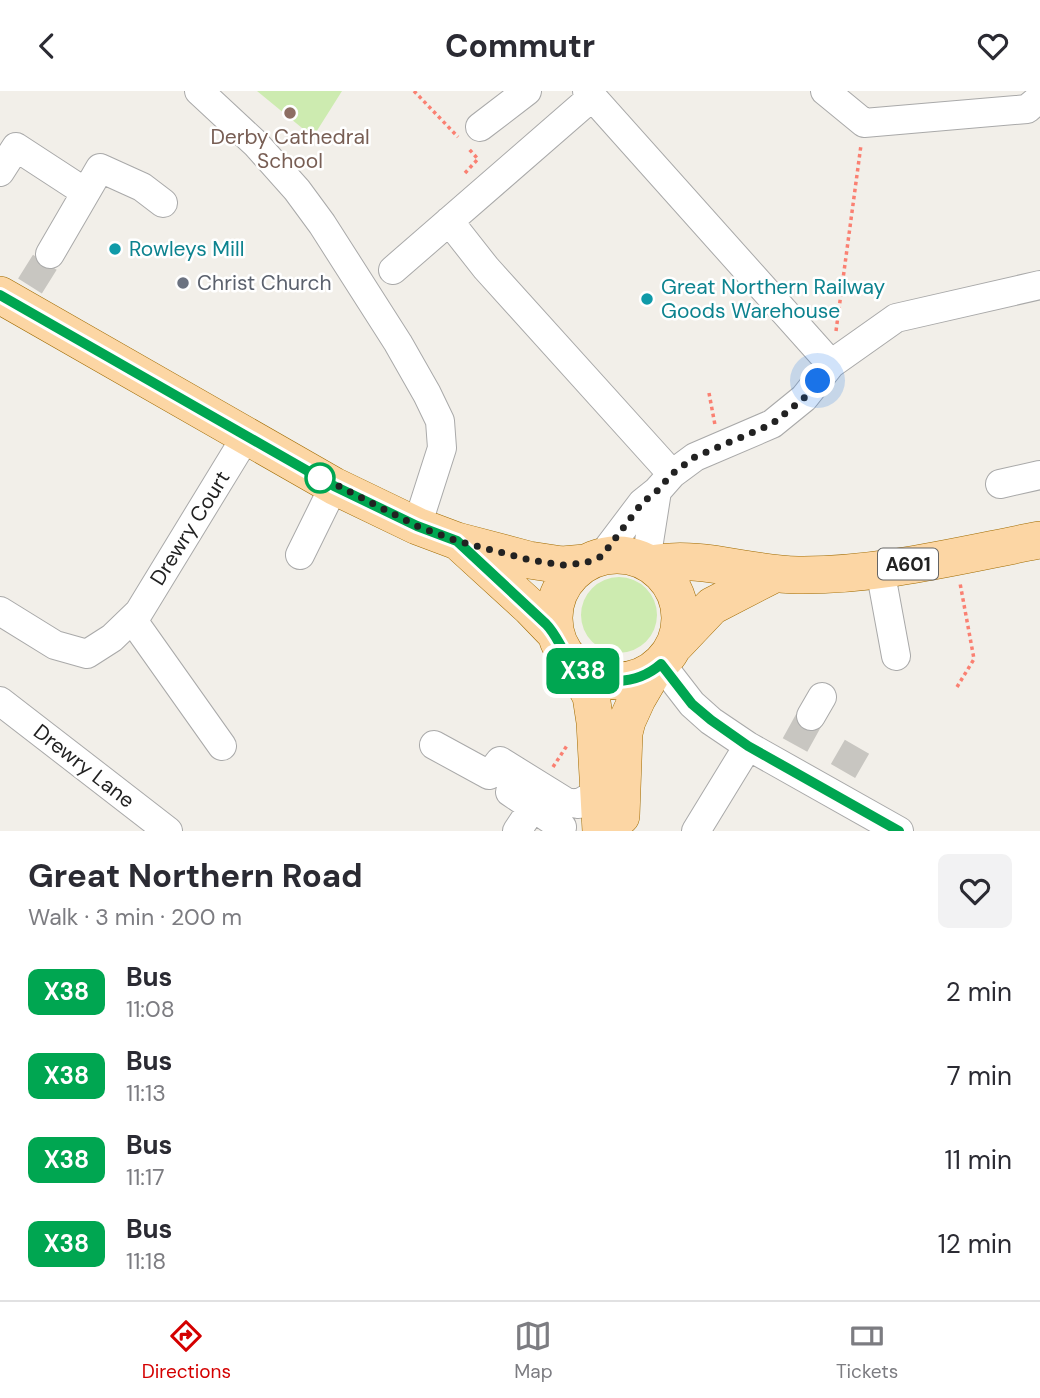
<!DOCTYPE html>
<html lang="en">
<head>
<meta charset="utf-8">
<style>
	:root { --surface:#fff; --page:#f2f2f3; --text:#2b2b33; --muted:#7c7c81; --line:#e1e1e2; --accent:#d40000 }
	body { margin:0; font-family:"DM Sans",sans-serif; background:var(--page); color:var(--text); height:100vh; display:flex; flex-direction:column; font-size:26px; white-space:nowrap }
	* { box-sizing:border-box; margin:0 }
	p { font-size:23px; color:var(--muted) }
	.icon { flex:none; width:38px; height:38px; fill:none; stroke:currentColor; stroke-width:2; stroke-linecap:round; stroke-linejoin:round }
	.map { position:relative; height:740px; overflow:hidden }
	.details { display:flex; flex-direction:column; background:var(--surface); flex:1 }
	.details>* { flex:none }
	.badge { padding:0 14px; border-radius:10px; font-size:24px; line-height:46px }
	.you { position:absolute; width:35px; height:35px; margin:-18px; border:5px solid #fff; border-radius:50%; background:#1a73e8; box-shadow:0 0 0 10px #1a73e833 }
	.map>.badge { position:absolute; translate:-50% -50%; box-shadow:0 0 0 4px #fff }
	.round { display:grid; place-items:center; flex:none; width:74px; height:74px; border-radius:10px; background:var(--page) }
	.head { display:flex; align-items:center; justify-content:space-between; height:119px; padding:0 28px }
	h1 { font-size:33px; font-weight:700; line-height:52px }
	ul { padding:0; list-style:none }
	li { display:flex; align-items:center; gap:21px; height:84px; padding:0 28px }
	li div { flex:1 }
	li b { display:block; font-size:26px }
	li em { font-style:normal }
	li .badge { min-width:77px; font-weight:700; text-align:center }
	header { display:flex; justify-content:space-between; align-items:center; height:91px; padding:0 28px; background:var(--surface); font-size:32px; font-weight:700 }
	.dock { display:flex; justify-content:space-around; align-items:center; height:98px; border-top:2px solid var(--line); background:var(--surface); font-size:19px; color:var(--muted) }
	.dock a { display:grid; justify-items:center; gap:4px }
	.dock .active { color:var(--accent) }
	.map>svg:first-child { display:block }
	.grass { fill:#cdebb0 }
	.lines { fill:none; stroke-linecap:round; stroke-linejoin:round }
	.minor-tunnel { stroke:#c8c6c1; stroke-width:28; stroke-dasharray:28 14; stroke-linecap:butt }
	.minor-casing { stroke:#a9a9a9; stroke-width:30 }
	.major-casing { stroke:#a06b00; stroke-width:38 }
	.path { stroke:#fa8072; stroke-width:3.5; stroke-dasharray:3.5 3.5; stroke-linecap:butt }
	.minor { stroke:#fff; stroke-width:28 }
	.major { stroke:#fcd6a4; stroke-width:37 }
	.line-casing { stroke:#fff; stroke-width:16 }
	.line { stroke:#00a651; stroke-width:10 }
	.walk { stroke:#222; stroke-width:7; stroke-dasharray:0 12.6 }
	.education-dot { fill:#8d6e63; stroke:#fff; stroke-width:2.5 }
	.culture-dot { fill:#0f9aa8; stroke:#fff; stroke-width:2.5 }
	.worship-dot { fill:#6b7280; stroke:#fff; stroke-width:2.5 }
	.stop-dot { fill:#fff; stroke:#00a651; stroke-width:3.5 }
	.labels { text-anchor:middle; stroke-width:5; stroke-linejoin:round; paint-order:stroke }
	.shield { fill:#fff; stroke:#646464; stroke-width:2 }
	.shield-label { font-size:19px; font-weight:bold; fill:#222 }
	.education-label { font-size:21px; fill:#785e54; stroke:#fff }
	.culture-label { font-size:21px; fill:#0d838f; stroke:#fff; text-anchor:start }
	.worship-label { font-size:21px; fill:#5b616d; stroke:#fff; text-anchor:start }
	.street-label { font-size:21px; fill:#222; stroke:#fff }
</style>
</head>
<body>
<header><svg class="icon" aria-label="back" viewBox="0 0 24 24"><path d="M15 5l-7 7 7 7"/></svg>Commutr<svg class="icon" aria-label="heart" viewBox="0 0 24 24"><path d="M12 20l-8-8c-3-5 5-10 8-4 3-6 11-1 8 4z"/></svg></header>
<div class="map">
<svg width="1040" height="740" viewBox="0 0 1040 740">
	<rect width="100%" height="100%" fill="#f2efe9"/>
	<!-- grass -->
	<path class="grass" d="M257 0H342L313 46Z
		M581 524a38 38 0 1 1 76 0a38 38 0 1 1-76 0Z"/>
	<g class="lines">
		<!-- minor-tunnel -->
		<path class="minor-tunnel" d="M30 195 50 163
			M795 654 811 625
			M843 680 862 647"/>
		<defs>
			<path id="minor" d="M199 0 256 53 297 99 322 133 398 252 427 303 440 330 442 357 417 435
				M587 0 831 273
				M825 0 864 32 1027 18 1040 7
				M480 36 527 0
				M0 81 16 56 85 101
				M449 130 486 177 672 383
				M50 163 100 77 142 96 163 112
				M393 179 592 6
				M1000 393 1040 384
				M300 464 334 395
				M602 465 642 412 657 400 672 383 695 366 772 333 804 307 831 273 896 227 1040 194
				M646 470 657 400
				M880 478 896 565
				M0 520 55 554 87 563 112 547 139 521 247 344
				M132 528 222 655
				M661 573 692 613 711 630 748 655 899 740
				M0 610 168 740
				M811 625 822 606
				M434 654 489 684 500 670 566 711 578 713 599 701
				M510 701 562 736
				M517 740 533 716
				M696 740 748 655"/>
			<path id="major" d="M0 204 334 395 417 435 457 450 529 469 562 474 585 472
				M460 452 530 516 556 543
				M554 527a63 63 0 1 1 126 0a63 63 0 1 1-126 0Z
				M650 473C705 464 745 483 798 484 879 485 961 464 1040 449
				M675 554 712 515 774 483
				M575 575 591 605 595 631 601 740
				M621 725 624 642 627 630 637 608 654 579"/>
		</defs>
		<!-- minor casing -->
		<use href="#minor" class="minor-casing"/>
		<!-- major casing -->
		<use href="#major" class="major-casing"/>
		<!-- path -->
		<path class="path" d="M414 0 458 46
			M465 82 478 68 468 57
			M836 240 861 54
			M709 302 715 334
			M957 596 974 568 960 492
			M553 676 568 653"/>
		<!-- minor -->
		<use href="#minor" class="minor"/>
		<!-- major -->
		<use href="#major" class="major"/>
	</g>
	<g class="lines">
		<defs>
			<path id="line" d="M0 204 334 395 417 435 457 450 546 533C558 545 562 562 574 574 598 597 637 594 661 573L692 613 711 629 748 655 899 740"/>
		</defs>
		<!-- line casing -->
		<use href="#line" class="line-casing"/>
		<!-- line -->
		<use href="#line" class="line"/>
		<!-- walk -->
		<path class="walk" d="M320 387 313 382 417 435 457 450 530 469 562 474 585 472 602 465 642 412 657 400 672 383 695 366 772 333 804 307 818 290"/>
	</g>
	<!-- markers -->
	<circle class="education-dot" cx="290" cy="22" r="7"/>
	<g class="culture-dot">
		<circle cx="115" cy="158" r="7"/>
		<circle cx="647" cy="208" r="7"/>
	</g>
	<circle class="worship-dot" cx="183" cy="192" r="7"/>
	<circle class="stop-dot" cx="320" cy="387" r="14"/>
	<g class="labels">
		<!-- shield labels -->
		<rect class="shield" x="878" y="457.5" width="60" height="31" rx="5"/>
		<g class="shield-label">
			<text x="908" y="480">A601</text>
		</g>
		<!-- education labels -->
		<g class="education-label">
			<text x="290" y="53">Derby Cathedral<tspan x="290" dy="24">School</tspan></text>
		</g>
		<!-- culture labels -->
		<g class="culture-label">
			<text x="129" y="165">Rowleys Mill</text>
			<text x="661" y="203">Great Northern Railway<tspan x="661" dy="24">Goods Warehouse</tspan></text>
		</g>
		<!-- worship labels -->
		<g class="worship-label">
			<text x="197" y="199">Christ Church</text>
		</g>
		<!-- street labels -->
		<g class="street-label">
			<text transform="translate(190 437) rotate(-58)" y="7">Drewry Court</text>
			<text transform="translate(84 675) rotate(38)" y="7">Drewry Lane</text>
		</g>
	</g>
</svg>
<div class="you" style="left:818px;top:290px"></div>
<b class="badge" style="left:583px;top:580px;background:#00a651;color:#fff">X38</b>
</div>
<section class="details">
<div class="head"><div><h1>Great Northern Road</h1><p>Walk · 3 min · 200 m</p></div><a class="round"><svg class="icon" aria-label="heart" viewBox="0 0 24 24"><path d="M12 20l-8-8c-3-5 5-10 8-4 3-6 11-1 8 4z"/></svg></a></div>
<ul>
<li><span class="badge" style="background:#00a651;color:#fff">X38</span><div><b>Bus</b><p>11:08</p></div><em>2 min</em></li>
<li><span class="badge" style="background:#00a651;color:#fff">X38</span><div><b>Bus</b><p>11:13</p></div><em>7 min</em></li>
<li><span class="badge" style="background:#00a651;color:#fff">X38</span><div><b>Bus</b><p>11:17</p></div><em>11 min</em></li>
<li><span class="badge" style="background:#00a651;color:#fff">X38</span><div><b>Bus</b><p>11:18</p></div><em>12 min</em></li>
</ul>
</section>
<nav class="dock">
<a class="active"><svg class="icon" aria-label="directions" viewBox="0 0 24 24"><path d="M12 3l9 9-9 9-9-9zM9 14v-3h6M13 9l2 2-2 2"/></svg>Directions</a>
<a><svg class="icon" aria-label="map" viewBox="0 0 24 24"><path d="M3 6l6-2 6 2 6-2v14l-6 2-6-2-6 2zM9 4v14M15 6v14"/></svg>Map</a>
<a><svg class="icon" aria-label="tickets" viewBox="0 0 24 24"><path d="M3 7h18v10H3zM15 7v10"/></svg>Tickets</a>
</nav>
</body>
</html>
